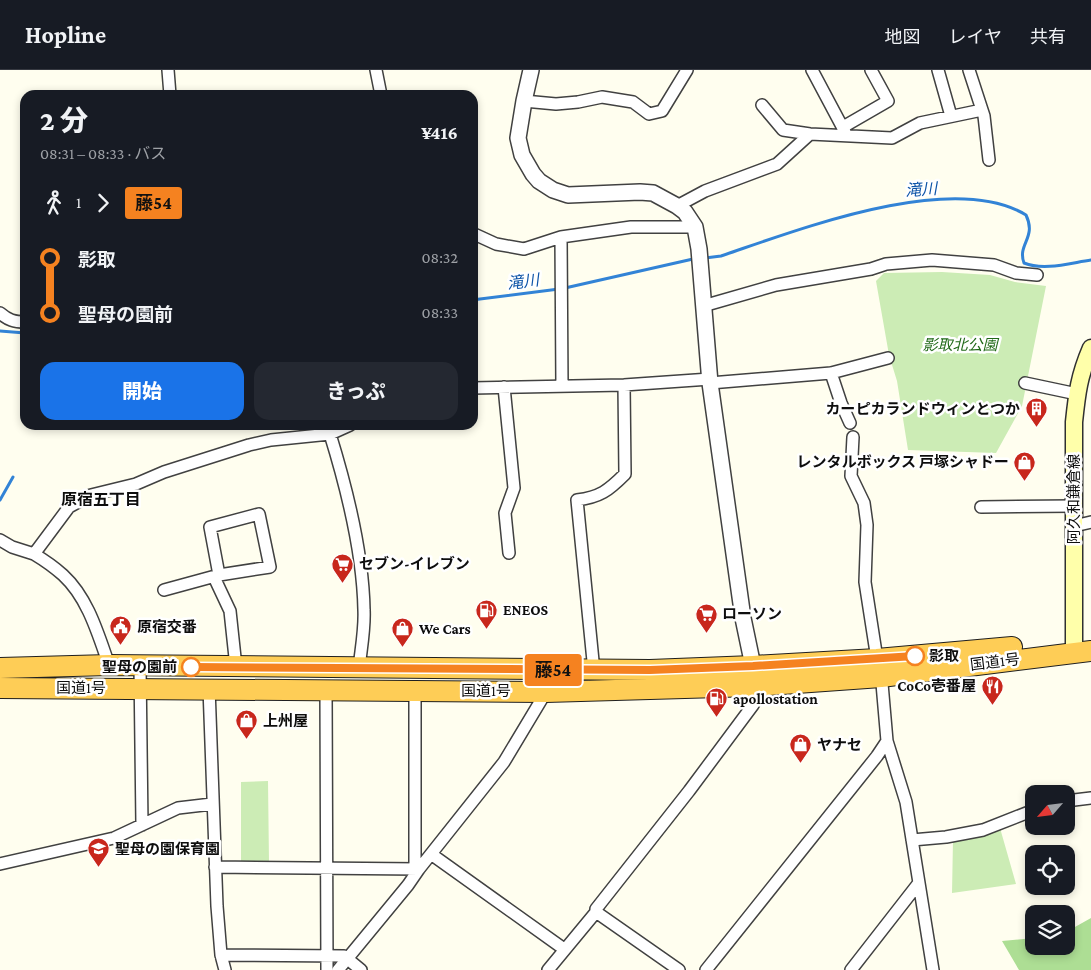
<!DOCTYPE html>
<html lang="ja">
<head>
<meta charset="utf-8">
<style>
	:root { --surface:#171b24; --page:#242831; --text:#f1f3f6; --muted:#9ea1a6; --line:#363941; --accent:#1a73e8 }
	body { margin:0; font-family:"Crimson Pro","Noto Sans JP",serif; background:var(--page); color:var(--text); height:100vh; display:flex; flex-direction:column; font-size:19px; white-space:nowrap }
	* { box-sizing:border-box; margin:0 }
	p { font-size:16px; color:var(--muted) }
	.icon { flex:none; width:28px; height:28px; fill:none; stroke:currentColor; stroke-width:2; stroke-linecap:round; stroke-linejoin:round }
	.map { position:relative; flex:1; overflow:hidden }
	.sheet { position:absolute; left:20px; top:20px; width:458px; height:340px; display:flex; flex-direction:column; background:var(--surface); border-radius:15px; box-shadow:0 2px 8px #0003 }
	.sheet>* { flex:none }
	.badge { padding:0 10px; border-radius:4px; font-size:18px; line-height:32px }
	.needle { width:32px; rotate:242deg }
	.tools { position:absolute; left:1025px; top:715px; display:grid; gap:10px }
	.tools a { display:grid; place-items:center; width:50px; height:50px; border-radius:10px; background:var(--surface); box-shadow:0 2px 8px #0003; font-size:25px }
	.map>.badge { position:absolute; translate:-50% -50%; box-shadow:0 0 0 2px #fff }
	.legs { display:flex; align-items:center; gap:8px; height:55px; padding:0 20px; font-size:16px }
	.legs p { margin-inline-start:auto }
	.summary { display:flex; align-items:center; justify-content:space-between; height:85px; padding:0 20px }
	h1 { font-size:28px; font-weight:800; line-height:38px }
	.button { display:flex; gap:10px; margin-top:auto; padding:10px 20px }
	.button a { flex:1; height:58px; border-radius:15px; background:var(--accent); color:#fff; font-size:20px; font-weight:800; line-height:58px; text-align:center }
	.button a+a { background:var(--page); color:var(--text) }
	ul { padding:0 20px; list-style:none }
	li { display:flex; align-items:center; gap:18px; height:55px; font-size:19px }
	li i { display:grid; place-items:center; width:8px; height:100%; margin:0 6px; background:currentColor }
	li i::after { content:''; width:12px; height:12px; margin:-6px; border:4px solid; border-radius:50%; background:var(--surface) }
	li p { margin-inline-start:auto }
	li:first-child i { background:linear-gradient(#0000 50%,currentColor 0) }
	li:last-child i { background:linear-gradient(currentColor 50%,#0000 0) }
	header { display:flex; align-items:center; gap:30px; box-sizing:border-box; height:70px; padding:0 25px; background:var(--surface); border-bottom:1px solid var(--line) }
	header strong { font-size:24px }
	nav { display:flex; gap:28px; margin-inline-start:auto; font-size:18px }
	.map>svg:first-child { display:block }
	.green { fill:#ccecb5 }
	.forest { fill:#adde94 }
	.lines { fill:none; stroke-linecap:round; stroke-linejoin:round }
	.stream { stroke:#3283d6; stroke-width:3 }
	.minor-casing { stroke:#414141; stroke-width:14 }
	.tertiary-casing { stroke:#414141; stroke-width:18 }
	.secondary-casing { stroke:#303030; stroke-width:19 }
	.trunk-casing { stroke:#1f1f1f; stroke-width:22 }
	.minor { stroke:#fff; stroke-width:11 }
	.tertiary { stroke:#fff; stroke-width:15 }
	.secondary { stroke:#ffa; stroke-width:16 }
	.trunk { stroke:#fecd56; stroke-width:20 }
	.line-1-casing { stroke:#fff; stroke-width:11 }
	.line-1 { stroke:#f58220; stroke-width:8 }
	.stop-1-dot { fill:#fff; stroke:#f58220; stroke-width:2.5 }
	.labels { text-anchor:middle; stroke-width:5; stroke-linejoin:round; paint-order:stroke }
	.park-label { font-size:15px; font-style:italic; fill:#216a19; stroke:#fff }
	.poi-label { font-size:15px; font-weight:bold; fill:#0e0e0e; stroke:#fff; text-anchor:start }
	.street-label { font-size:15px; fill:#0e0e0e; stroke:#fff }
	.stop-label { font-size:15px; font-weight:bold; fill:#0e0e0e; stroke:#fff; text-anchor:start }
	.water-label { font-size:16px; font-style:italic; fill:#0e54a8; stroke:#fff }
	.neighbourhood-label { font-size:16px; font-weight:bold; fill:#0e0e0e; stroke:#fff }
</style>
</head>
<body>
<header>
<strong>Hopline</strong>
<nav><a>地図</a><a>レイヤ</a><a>共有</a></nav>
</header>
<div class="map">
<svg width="1091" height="900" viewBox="0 0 1091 900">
	<rect width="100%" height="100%" fill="#fffeef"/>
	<!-- green -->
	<path class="green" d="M942 202 990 205 1015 212 1046 216 1022 336 996 383 908 380 897 311 889 285 876 211 884 203Z
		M268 711 269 793H241V712Z
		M1000 758 1016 814 952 823 953 770Z"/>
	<!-- forest -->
	<path class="forest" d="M1091 848V900H1019L1002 871 1034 868V876H1066V862Z"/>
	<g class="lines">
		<!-- stream -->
		<path class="stream" d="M705 188 721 186C798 160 952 100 1026 145 1037 168 1017 174 1024 193 1044 201 1070 193 1091 190
			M565 218 693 189
			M472 230 559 219
			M0 261 25 263
			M0 430 13 407"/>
		<defs>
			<path id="minor" d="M168 0 170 25
				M376 0 381 25
				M812 0 845 62
				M938 0 951 46
				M969 0 984 46 989 90
				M524 31 556 34 578 32 602 27 633 32 649 44 662 41 687 0
				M762 35 783 60 810 64 892 68 920 53 982 40
				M843 57 888 31 871 0
				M677 136 705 121 777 94 810 64
				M472 163 496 174 524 179 561 167 631 157H695
				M561 167 562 316
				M703 236 776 215 871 199 886 194 932 190 994 195 1016 203 1037 205
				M0 243C8 250 14 252 25 252
				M831 303 841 333 850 353
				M710 313 831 303 888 288
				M1025 313 1077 324
				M504 317 514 418 505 443 509 483
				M472 318 624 315 710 309
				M330 364C347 419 363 482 364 540 365 559 361 579 359 598
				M853 367 851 406 864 433 867 455 865 512 877 589
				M981 437 1074 436
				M1074 456 1091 452
				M0 470 12 477 34 484 69 437 91 425 136 414 164 402 249 375 271 370 330 364 350 355
				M34 484C44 490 54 497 63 505 88 528 98 564 109 595
				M214 507 230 541 236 597
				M164 520 219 505 270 497 259 444 210 457 219 505
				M140 597 142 755
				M594 601 577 430C600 427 608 421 625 404L624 315
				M881 602 887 671 906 732 933 900
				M209 618 217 836 221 885 225 900
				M326 619 327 900
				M1066 731 1091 728
				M912 770 946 767 983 760 1034 740
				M431 784 564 879
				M0 794 114 768 178 738 212 734
				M215 797 419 799
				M415 798V621
				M596 842 679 900
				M221 885 344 886 361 900
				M338 900 408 815 419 799 504 692 546 622
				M548 900 596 842V839L689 721 753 635 764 616
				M706 900 877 686 887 671
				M851 900 918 814"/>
			<path id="tertiary" d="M531 0 524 31 518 68 522 85 533 104 539 111 553 120 568 125 640 122 653 123 677 136 685 142 695 157 699 179 710 313 743 548 753 596 754 605"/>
			<path id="secondary" d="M1074 583V352C1077 323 1079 306 1091 278"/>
			<path id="trunk" d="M0 598 109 595 650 600 753 596 877 589 1012 577
				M0 618 546 622 754 616 881 607 1091 581"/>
		</defs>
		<!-- minor casing -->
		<use href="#minor" class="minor-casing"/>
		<!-- tertiary casing -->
		<use href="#tertiary" class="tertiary-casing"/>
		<!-- secondary casing -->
		<use href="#secondary" class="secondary-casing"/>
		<!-- trunk casing -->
		<use href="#trunk" class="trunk-casing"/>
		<!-- minor -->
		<use href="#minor" class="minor"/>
		<!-- tertiary -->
		<use href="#tertiary" class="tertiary"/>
		<!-- secondary -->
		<use href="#secondary" class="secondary"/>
		<!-- trunk -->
		<use href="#trunk" class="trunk"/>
	</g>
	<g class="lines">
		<defs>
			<path id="line-1" d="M191 597 650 600 753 596 915 586"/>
		</defs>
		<!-- line-1 casing -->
		<use href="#line-1" class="line-1-casing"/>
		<!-- line-1 -->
		<use href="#line-1" class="line-1"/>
	</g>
	<!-- icons -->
	<defs>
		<symbol id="building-pin" viewBox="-11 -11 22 30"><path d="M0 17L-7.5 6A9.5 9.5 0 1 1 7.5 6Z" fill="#c8271c" stroke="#fff"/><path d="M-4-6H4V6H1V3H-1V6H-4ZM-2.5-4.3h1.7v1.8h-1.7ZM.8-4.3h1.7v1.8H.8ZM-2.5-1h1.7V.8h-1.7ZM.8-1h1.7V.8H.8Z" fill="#fff"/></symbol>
		<symbol id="shop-pin" viewBox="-11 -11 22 30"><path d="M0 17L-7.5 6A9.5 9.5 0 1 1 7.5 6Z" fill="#c8271c" stroke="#fff"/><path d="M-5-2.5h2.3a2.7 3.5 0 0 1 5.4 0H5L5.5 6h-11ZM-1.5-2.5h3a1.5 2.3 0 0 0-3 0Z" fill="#fff"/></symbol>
		<symbol id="supermarket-pin" viewBox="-11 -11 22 30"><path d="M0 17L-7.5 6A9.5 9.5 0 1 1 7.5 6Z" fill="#c8271c" stroke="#fff"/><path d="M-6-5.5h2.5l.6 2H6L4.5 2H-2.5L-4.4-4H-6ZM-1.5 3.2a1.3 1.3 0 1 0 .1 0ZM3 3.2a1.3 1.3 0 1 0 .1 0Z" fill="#fff"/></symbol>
		<symbol id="fuel-pin" viewBox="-11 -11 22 30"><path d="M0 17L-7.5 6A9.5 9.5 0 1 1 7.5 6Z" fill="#c8271c" stroke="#fff"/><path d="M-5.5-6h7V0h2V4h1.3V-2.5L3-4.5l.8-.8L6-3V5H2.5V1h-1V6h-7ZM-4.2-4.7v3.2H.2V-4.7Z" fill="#fff"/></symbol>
		<symbol id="civic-pin" viewBox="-11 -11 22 30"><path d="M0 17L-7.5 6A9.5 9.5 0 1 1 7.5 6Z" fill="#c8271c" stroke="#fff"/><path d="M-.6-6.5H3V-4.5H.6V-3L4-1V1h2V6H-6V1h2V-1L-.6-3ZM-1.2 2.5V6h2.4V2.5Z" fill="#fff"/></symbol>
		<symbol id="restaurant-pin" viewBox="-11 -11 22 30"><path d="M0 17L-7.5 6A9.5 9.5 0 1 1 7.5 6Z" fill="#c8271c" stroke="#fff"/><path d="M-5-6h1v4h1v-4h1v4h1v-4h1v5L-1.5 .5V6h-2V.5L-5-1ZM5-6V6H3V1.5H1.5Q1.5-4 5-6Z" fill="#fff"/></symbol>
		<symbol id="school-pin" viewBox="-11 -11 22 30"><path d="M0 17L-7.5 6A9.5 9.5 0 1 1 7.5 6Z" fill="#c8271c" stroke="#fff"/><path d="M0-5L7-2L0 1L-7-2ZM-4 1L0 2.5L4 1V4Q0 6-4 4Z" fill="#fff"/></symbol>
	</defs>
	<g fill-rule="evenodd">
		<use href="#building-pin" x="1024" y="326" width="25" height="34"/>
		<use href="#shop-pin" x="1012" y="380" width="25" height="34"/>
		<use href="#supermarket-pin" x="330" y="482" width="25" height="34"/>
		<use href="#fuel-pin" x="474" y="528" width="25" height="34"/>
		<use href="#supermarket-pin" x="694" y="532" width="25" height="34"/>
		<use href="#civic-pin" x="108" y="544" width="25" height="34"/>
		<use href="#shop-pin" x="390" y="546" width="25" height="34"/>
		<use href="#restaurant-pin" x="980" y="604" width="25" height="34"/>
		<use href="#fuel-pin" x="704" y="616" width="25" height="34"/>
		<use href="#shop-pin" x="234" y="638" width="25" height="34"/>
		<use href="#shop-pin" x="788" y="662" width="25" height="34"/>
		<use href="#school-pin" x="86" y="766" width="25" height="34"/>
	</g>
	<!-- markers -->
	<g class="stop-1-dot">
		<circle cx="915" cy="586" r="9"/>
		<circle cx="191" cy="597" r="9"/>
	</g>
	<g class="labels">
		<!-- park labels -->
		<g class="park-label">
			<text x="960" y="280">影取北公園</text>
		</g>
		<!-- poi labels -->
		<g class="poi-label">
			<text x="1020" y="344" text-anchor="end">カーピカランドウィンとつか</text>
			<text x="1009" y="397" text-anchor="end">レンタルボックス 戸塚シャドー</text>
			<text x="359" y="499">セブン-イレブン</text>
			<text x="503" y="545">ENEOS</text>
			<text x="722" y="549">ローソン</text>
			<text x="137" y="562">原宿交番</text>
			<text x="419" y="564">We Cars</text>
			<text x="976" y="621" text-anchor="end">CoCo壱番屋</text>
			<text x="733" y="634">apollostation</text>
			<text x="263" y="656">上州屋</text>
			<text x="817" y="680">ヤナセ</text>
			<text x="115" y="784">聖母の園保育園</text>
		</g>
		<!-- street labels -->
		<g class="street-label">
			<text transform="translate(1074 429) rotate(-90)" y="5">阿久和鎌倉線</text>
			<text transform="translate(995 592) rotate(-7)" y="5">国道1号</text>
			<text x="81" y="623">国道1号</text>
			<text x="486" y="626">国道1号</text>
		</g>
		<!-- stop labels -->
		<g class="stop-label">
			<text x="929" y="591">影取</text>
			<text x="177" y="602" text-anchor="end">聖母の園前</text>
		</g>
		<!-- water labels -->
		<g class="water-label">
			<text transform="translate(921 119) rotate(-4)" y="6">滝川</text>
			<text transform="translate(523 211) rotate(-7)" y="6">滝川</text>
		</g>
		<!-- neighbourhood labels -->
		<g class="neighbourhood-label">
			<text x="101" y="435">原宿五丁目</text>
		</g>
	</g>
</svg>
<div class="tools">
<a><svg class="needle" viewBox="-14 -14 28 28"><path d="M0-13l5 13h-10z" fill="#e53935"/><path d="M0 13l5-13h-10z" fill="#9ea1a6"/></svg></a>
<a><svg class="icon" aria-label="locate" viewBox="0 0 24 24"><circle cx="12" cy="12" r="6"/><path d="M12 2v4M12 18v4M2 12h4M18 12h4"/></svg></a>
<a><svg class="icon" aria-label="layers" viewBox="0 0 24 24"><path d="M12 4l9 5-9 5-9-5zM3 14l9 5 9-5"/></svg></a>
</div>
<b class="badge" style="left:553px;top:600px;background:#f58220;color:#111">藤54</b>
<section class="sheet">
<div class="summary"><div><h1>2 分</h1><p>08:31 – 08:33 · バス</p></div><b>¥416</b></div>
<div class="legs"><svg class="icon" aria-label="walk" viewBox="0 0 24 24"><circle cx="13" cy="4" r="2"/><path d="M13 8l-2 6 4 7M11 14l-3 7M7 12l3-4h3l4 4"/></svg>1<svg class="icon" aria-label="forward" viewBox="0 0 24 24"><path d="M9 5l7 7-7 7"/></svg><b class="badge" style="background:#f58220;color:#111">藤54</b></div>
<ul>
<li><i style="color:#f58220"></i><b>影取</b><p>08:32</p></li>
<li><i style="color:#f58220"></i><b>聖母の園前</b><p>08:33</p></li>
</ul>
<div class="button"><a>開始</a><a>きっぷ</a></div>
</section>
</div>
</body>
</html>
